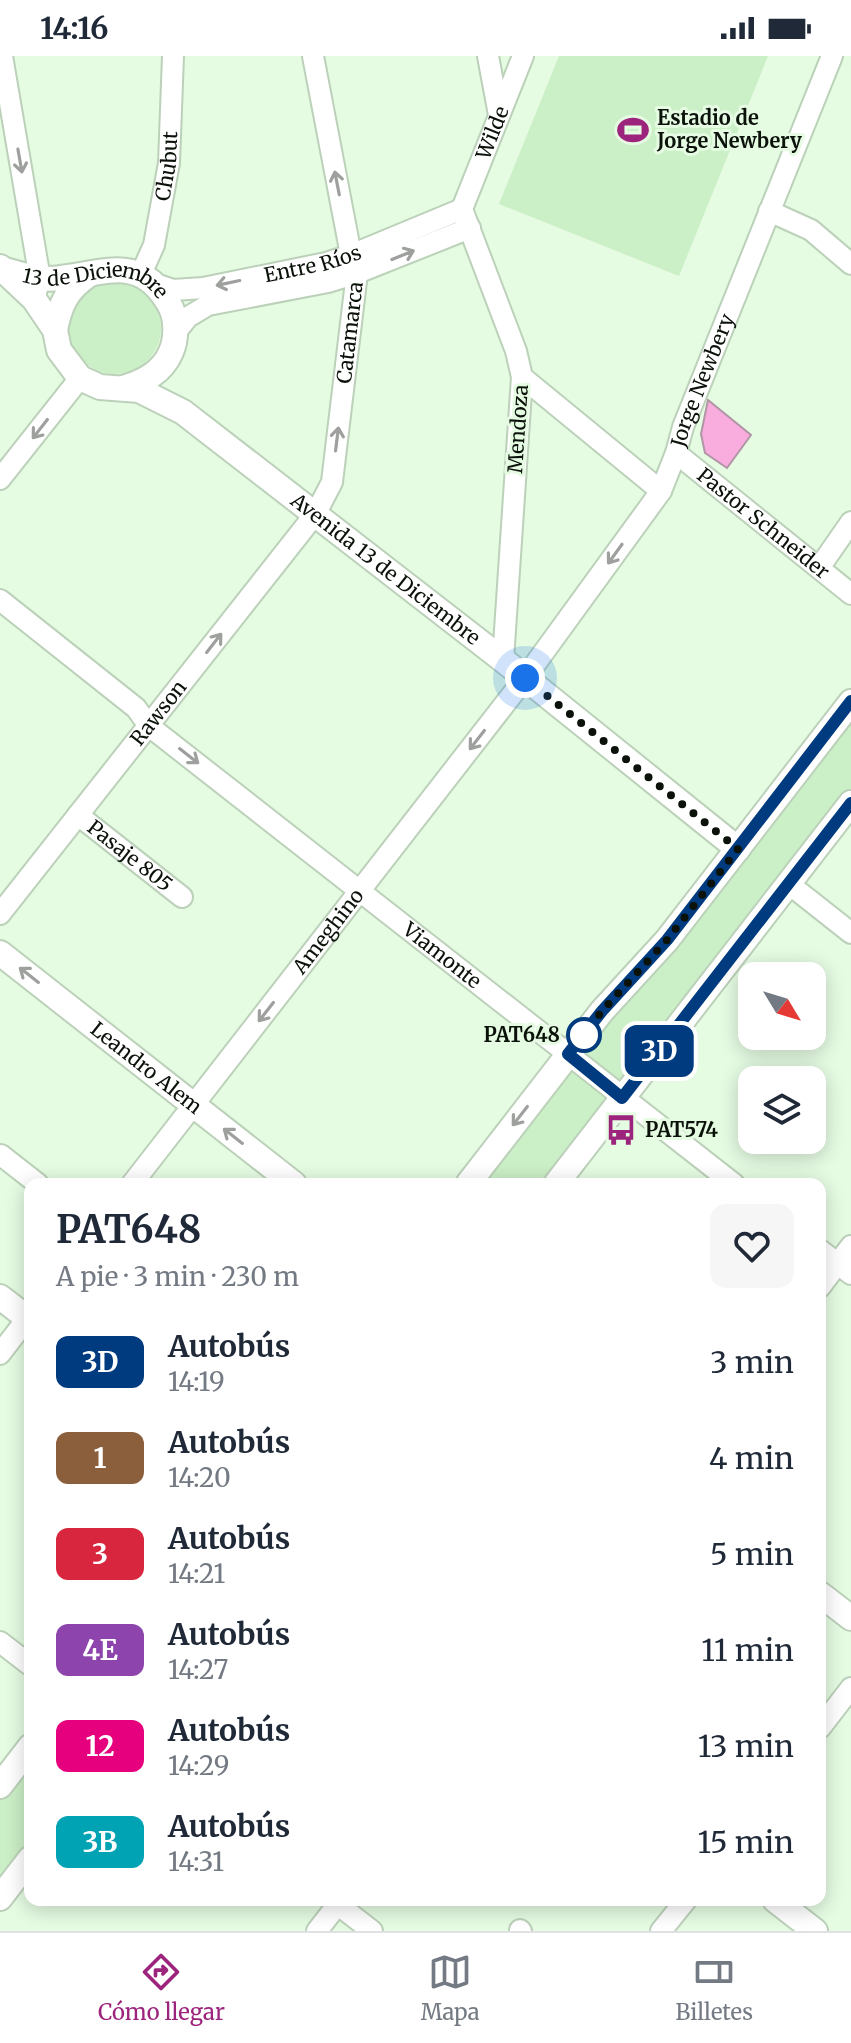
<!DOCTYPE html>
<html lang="es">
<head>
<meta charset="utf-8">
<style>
	:root { --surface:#fff; --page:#f6f6f7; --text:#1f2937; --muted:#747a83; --line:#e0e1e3; --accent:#9c247d }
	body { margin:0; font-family:Merriweather,serif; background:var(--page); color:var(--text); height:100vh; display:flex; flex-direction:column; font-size:30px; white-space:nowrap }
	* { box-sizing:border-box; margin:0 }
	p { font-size:26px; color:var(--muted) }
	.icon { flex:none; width:44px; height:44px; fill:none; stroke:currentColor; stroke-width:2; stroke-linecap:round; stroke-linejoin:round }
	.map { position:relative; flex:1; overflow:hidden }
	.sheet { position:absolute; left:24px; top:1122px; width:802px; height:728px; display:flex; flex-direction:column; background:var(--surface); border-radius:16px; box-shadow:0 4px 20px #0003 }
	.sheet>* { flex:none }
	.badge { padding:0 16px; border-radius:12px; font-size:28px; line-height:52px }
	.needle { width:52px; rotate:128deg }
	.controls { position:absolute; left:738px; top:906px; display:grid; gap:16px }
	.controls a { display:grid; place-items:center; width:88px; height:88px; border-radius:16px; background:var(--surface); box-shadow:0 4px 20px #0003; font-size:40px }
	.you { position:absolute; width:40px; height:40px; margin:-20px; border:6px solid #fff; border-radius:50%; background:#1a73e8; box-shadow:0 0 0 12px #1a73e833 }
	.map>.badge { position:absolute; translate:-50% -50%; box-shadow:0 0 0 4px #fff }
	.round { display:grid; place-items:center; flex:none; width:84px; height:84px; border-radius:16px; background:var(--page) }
	.head { display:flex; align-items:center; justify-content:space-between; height:136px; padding:0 32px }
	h1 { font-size:38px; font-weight:700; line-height:60px }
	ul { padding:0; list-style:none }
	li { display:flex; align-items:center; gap:24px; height:96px; padding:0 32px }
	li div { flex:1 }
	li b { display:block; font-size:30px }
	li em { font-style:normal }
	li .badge { min-width:88px; font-weight:700; text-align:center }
	.status { display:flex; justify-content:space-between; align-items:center; height:56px; padding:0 40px; background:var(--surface); direction:ltr }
	.status svg { height:22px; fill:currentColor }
	.tab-bar { display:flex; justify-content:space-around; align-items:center; height:112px; border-top:2px solid var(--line); background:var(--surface); font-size:22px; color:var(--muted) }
	.tab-bar a { display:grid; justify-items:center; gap:4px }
	.tab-bar .on { color:var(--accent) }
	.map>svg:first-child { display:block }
	.green { fill:#cbefc6 }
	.building { fill:#f9acde; stroke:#b095a5; stroke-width:2 }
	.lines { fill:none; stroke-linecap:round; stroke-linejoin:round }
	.minor-casing { stroke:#bcd1b9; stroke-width:24 }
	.major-casing { stroke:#bcd1b9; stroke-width:28 }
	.minor { stroke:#fff; stroke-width:20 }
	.major { stroke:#fff; stroke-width:24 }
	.oneway { stroke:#9da09d }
	.line-casing { stroke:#fff; stroke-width:18 }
	.line { stroke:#003b80; stroke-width:12 }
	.walk { stroke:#0b120a; stroke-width:8; stroke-dasharray:0 14.4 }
	.stop-dot { fill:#fff; stroke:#003b80; stroke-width:4 }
	.labels { text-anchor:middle; stroke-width:6; stroke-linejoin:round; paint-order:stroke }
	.poi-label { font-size:20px; font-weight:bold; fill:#0b120a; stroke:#e5fbe2; text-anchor:start }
	.street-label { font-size:20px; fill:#0b120a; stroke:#e5fbe2 }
	.stop-label { font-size:20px; font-weight:bold; fill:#0b120a; stroke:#e5fbe2; text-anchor:end }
</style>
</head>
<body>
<div class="status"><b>14:16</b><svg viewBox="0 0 49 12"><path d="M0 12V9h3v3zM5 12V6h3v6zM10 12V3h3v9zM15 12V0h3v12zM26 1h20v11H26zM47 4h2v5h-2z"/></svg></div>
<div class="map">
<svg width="851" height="1875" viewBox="0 0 851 1875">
	<rect width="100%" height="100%" fill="#e5fbe2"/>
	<!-- green -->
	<path class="green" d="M559 0H768L679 220 499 148Z
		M69 272a46 46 0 1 1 92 0a46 46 0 1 1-92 0Z
		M851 646V747L556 1128H468Z
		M30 1691V1803L0 1842V1730Z"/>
	<!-- building -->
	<path class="building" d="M708 344 751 379 727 412 705 397 701 378Z"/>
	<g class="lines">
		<defs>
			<g id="minor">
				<path d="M2 0 40 223 36 236"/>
				<path d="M488 0 499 59"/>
				<path d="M462 153 516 295 522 321 503 604"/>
				<path id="s1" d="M462 153 523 0"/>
				<path d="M769 155 811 174 851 208"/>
				<path id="s2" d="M141 218 154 189 169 107 173 0"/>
				<path id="s3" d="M158 229 173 234 203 232 326 207 351 199 462 153"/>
				<path d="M175 277 188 261 208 249 328 226 357 217 470 172"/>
				<path d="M522 321 661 435"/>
				<path id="s4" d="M676 397 851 538"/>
				<path d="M0 423 80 322"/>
				<path d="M819 512 851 466"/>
				<path id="s5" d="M0 544 136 652 149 670 734 1128"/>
				<path id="s6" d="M78 759 182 841"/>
				<path d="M789 828 851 877"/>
				<path id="s7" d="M0 858 316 457 332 426 357 217 351 199 313 0"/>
				<path d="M1 1099 38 1128"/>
				<path id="s8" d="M132 1128 525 622 661 435 676 397 683 371 832 0"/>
				<path d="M820 1194 851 1218"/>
				<path d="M820 1231 851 1190"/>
				<path d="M0 1298 30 1259"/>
				<path d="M0 1586 30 1609"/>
				<path d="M820 1672 851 1632"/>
				<path d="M332 1844 372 1875"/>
				<path d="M520 1874 521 1875"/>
				<path d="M317 1875 341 1844"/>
				<path d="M661 1875 686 1844"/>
			</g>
			<g id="major">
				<path id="s9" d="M0 211 34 243 55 274 59 294 80 322 100 331 139 334 183 356 503 604 738 793"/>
				<path id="s10" d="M5 214C23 219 40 225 60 222 105 217 141 198 169 248 177 261 177 282 171 296 162 317 143 326 123 332"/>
				<path d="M55 274C60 248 67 233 90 218"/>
				<path id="s11" d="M0 897 294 1128"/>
				<path d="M468 1128 602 955 667 884 851 646"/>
				<path d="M556 1128 851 747"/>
				<path d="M0 1241 30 1264"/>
				<path d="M820 1538 851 1562"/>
				<path d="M0 1730 30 1691"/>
				<path d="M0 1842 30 1803"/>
				<path d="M775 1844 815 1875"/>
			</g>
		</defs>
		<!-- minor casing -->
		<use href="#minor" class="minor-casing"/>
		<!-- major casing -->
		<use href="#major" class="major-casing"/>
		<!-- minor -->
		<use href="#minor" class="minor"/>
		<!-- major -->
		<use href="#major" class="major"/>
	</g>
	<!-- one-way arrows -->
	<defs><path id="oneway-shaft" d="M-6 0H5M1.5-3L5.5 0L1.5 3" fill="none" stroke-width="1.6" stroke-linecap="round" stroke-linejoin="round" transform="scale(2)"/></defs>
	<g class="oneway">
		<use href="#oneway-shaft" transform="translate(20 105) rotate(80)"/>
		<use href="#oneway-shaft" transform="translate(337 127) rotate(-101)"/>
		<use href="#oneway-shaft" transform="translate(403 199) rotate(-22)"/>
		<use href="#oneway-shaft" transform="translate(228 227) rotate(168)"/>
		<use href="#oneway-shaft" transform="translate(40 373) rotate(128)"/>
		<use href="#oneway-shaft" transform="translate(337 383) rotate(-83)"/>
		<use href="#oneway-shaft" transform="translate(615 498) rotate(126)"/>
		<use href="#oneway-shaft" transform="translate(214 587) rotate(-52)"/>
		<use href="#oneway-shaft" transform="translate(477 684) rotate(128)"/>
		<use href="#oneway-shaft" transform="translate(189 700) rotate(38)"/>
		<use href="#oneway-shaft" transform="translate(29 919) rotate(-142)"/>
		<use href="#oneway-shaft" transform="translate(266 956) rotate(128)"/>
		<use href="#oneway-shaft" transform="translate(520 1060) rotate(128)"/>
		<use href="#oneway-shaft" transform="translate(233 1080) rotate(-142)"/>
	</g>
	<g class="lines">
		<defs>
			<path id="line" d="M851 645 667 884 602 955 568 998 622 1042 851 747"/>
		</defs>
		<!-- line casing -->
		<use href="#line" class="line-casing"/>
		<!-- line -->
		<use href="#line" class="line"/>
		<!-- walk -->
		<path class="walk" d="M525 622 738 793 667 884 602 955 584 979"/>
	</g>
	<!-- icons -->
	<defs>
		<symbol id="stadium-bare" viewBox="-9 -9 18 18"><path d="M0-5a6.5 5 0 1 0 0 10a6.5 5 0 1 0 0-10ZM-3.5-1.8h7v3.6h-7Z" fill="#9c247d" stroke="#e5fbe2" stroke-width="2.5" paint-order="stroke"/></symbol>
		<symbol id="bus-bare" viewBox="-9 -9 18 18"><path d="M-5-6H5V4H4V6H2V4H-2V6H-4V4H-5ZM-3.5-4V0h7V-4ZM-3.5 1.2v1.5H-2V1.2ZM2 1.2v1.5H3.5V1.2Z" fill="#9c247d" stroke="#e5fbe2" stroke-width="2.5" paint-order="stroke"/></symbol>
	</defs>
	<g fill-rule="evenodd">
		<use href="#stadium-bare" x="611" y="52" width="44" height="44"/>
		<use href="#bus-bare" x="599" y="1052" width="44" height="44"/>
	</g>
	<!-- markers -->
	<circle class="stop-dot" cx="584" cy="979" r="16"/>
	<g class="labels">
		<!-- poi labels -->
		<g class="poi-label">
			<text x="657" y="69">Estadio de<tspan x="657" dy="23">Jorge Newbery</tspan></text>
			<text x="645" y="1081">PAT574</text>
		</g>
		<!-- street labels -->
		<g class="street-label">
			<text dy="7" stroke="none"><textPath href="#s1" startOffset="82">Wilde</textPath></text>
			<text dy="7" stroke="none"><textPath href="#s2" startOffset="112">Chubut</textPath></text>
			<text dy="7" stroke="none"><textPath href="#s3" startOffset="158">Entre Ríos</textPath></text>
			<text dy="7" stroke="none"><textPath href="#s10" startOffset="94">13 de Diciembre</textPath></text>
			<text dy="7" stroke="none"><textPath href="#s7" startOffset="696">Catamarca</textPath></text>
			<text dy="7" stroke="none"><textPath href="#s8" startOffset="990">Jorge Newbery</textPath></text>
			<text transform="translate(518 373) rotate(-86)" y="7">Mendoza</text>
			<text dy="7" stroke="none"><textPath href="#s4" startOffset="112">Pastor Schneider</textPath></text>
			<text dy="7" stroke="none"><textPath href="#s9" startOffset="506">Avenida 13 de Diciembre</textPath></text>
			<text dy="7" stroke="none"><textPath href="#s7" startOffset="256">Rawson</textPath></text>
			<text dy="7" stroke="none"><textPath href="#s6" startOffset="66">Pasaje 805</textPath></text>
			<text dy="7" stroke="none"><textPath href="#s8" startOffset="320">Ameghino</textPath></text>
			<text dy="7" stroke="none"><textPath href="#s5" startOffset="568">Viamonte</textPath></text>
			<text dy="7" stroke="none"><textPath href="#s11" startOffset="186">Leandro Alem</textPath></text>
		</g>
		<!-- stop labels -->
		<g class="stop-label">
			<text x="560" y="986">PAT648</text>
		</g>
	</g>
</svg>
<div class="controls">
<a><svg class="needle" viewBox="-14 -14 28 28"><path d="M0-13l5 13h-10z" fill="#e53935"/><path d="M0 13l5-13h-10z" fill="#747a83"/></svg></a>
<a><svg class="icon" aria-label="layers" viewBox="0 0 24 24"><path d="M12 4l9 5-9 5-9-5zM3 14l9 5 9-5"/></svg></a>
</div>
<div class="you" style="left:525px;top:622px"></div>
<b class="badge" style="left:659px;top:995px;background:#003b80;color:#fff">3D</b>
<section class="sheet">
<div class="head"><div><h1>PAT648</h1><p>A pie · 3 min · 230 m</p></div><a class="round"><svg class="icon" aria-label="heart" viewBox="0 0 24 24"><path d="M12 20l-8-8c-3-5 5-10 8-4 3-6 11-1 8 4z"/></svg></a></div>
<ul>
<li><span class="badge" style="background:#003b80;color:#fff">3D</span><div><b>Autobús</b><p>14:19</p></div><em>3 min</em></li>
<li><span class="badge" style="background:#8b5e3c;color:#fff">1</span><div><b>Autobús</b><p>14:20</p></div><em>4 min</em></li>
<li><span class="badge" style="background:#d7263d;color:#fff">3</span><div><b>Autobús</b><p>14:21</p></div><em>5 min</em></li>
<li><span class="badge" style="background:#8e44ad;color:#fff">4E</span><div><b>Autobús</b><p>14:27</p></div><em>11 min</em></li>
<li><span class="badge" style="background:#e6007e;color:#fff">12</span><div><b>Autobús</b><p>14:29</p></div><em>13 min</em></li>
<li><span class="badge" style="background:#00a3b4;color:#fff">3B</span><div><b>Autobús</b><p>14:31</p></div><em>15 min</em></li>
</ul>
</section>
</div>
<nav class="tab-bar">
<a class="on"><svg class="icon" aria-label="directions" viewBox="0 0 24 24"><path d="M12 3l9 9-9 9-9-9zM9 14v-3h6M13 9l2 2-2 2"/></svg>Cómo llegar</a>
<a><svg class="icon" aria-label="map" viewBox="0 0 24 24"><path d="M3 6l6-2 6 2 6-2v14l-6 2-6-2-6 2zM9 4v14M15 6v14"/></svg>Mapa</a>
<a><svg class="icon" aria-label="tickets" viewBox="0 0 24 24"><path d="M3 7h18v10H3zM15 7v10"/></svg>Billetes</a>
</nav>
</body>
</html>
